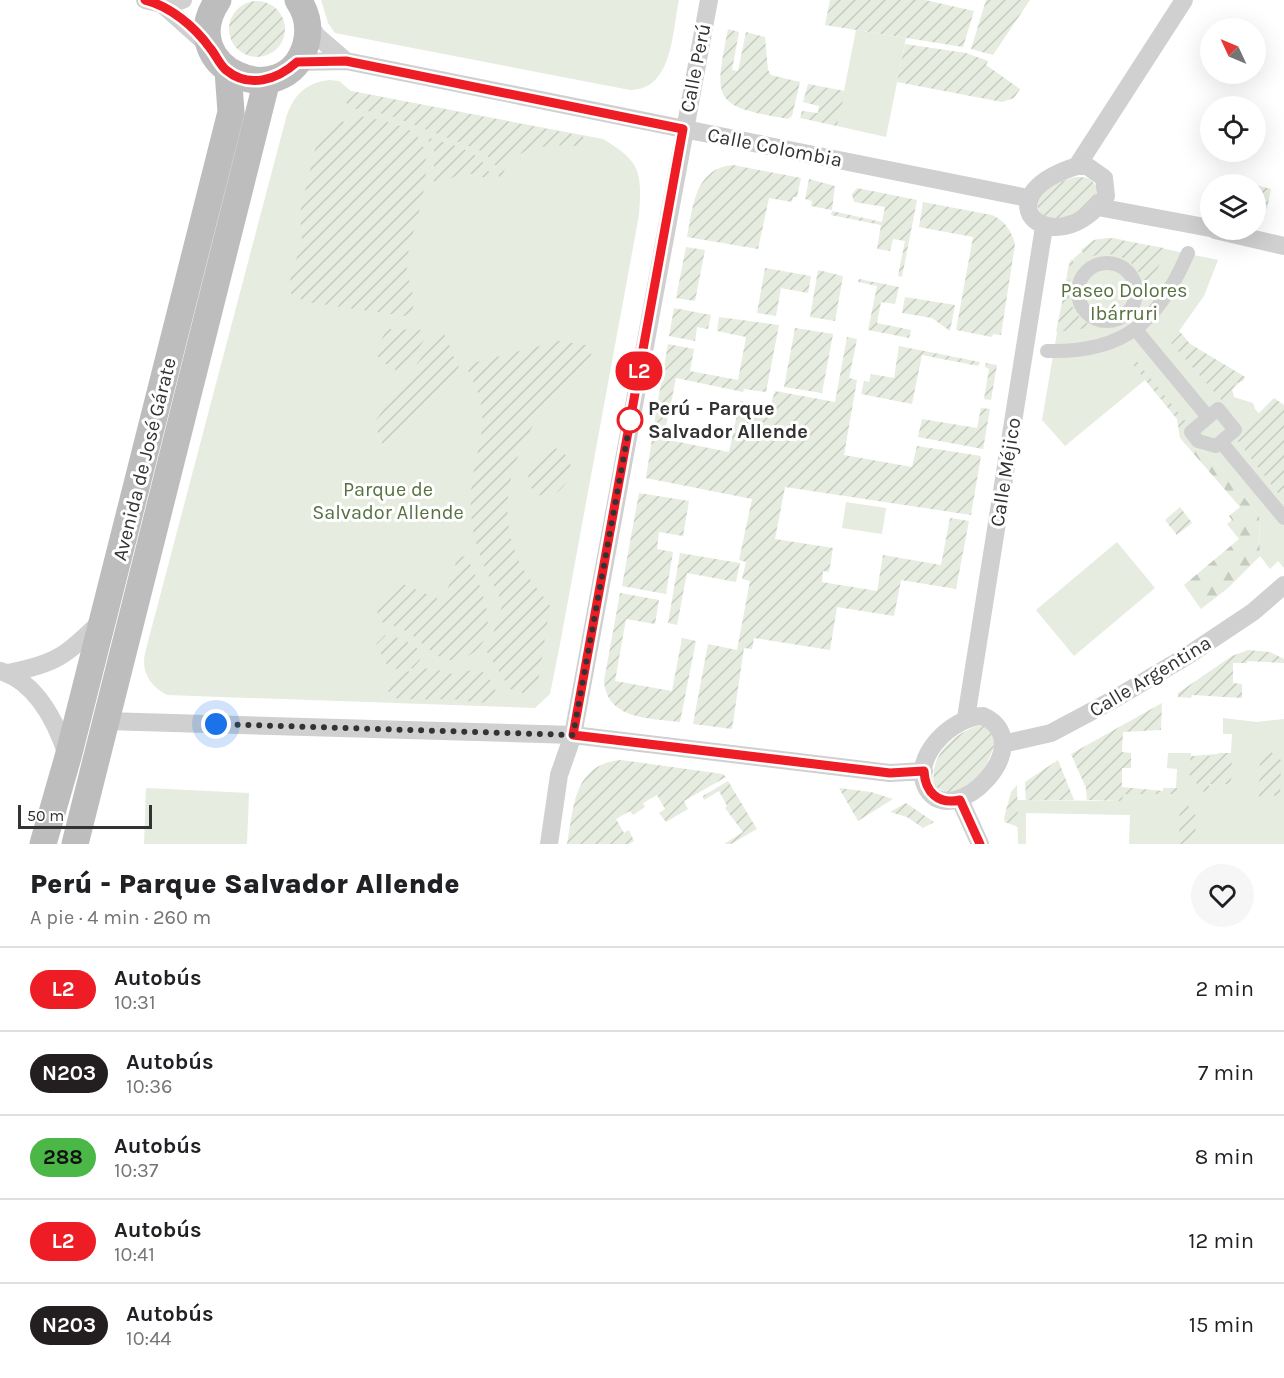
<!DOCTYPE html>
<html lang="es">
<head>
<meta charset="utf-8">
<style>
	:root { --surface:#fff; --page:#f6f6f6; --text:#202124; --muted:#757577; --line:#e0e0e0 }
	body { margin:0; font-family:Karla,sans-serif; background:var(--page); color:var(--text); height:100vh; display:flex; flex-direction:column; font-size:22px; white-space:nowrap }
	* { box-sizing:border-box; margin:0 }
	p { font-size:20px; color:var(--muted) }
	.icon { flex:none; width:33px; height:33px; fill:none; stroke:currentColor; stroke-width:2; stroke-linecap:round; stroke-linejoin:round }
	.map { position:relative; height:844px; overflow:hidden }
	.panel { display:flex; flex-direction:column; background:var(--surface); flex:1 }
	.panel>* { flex:none }
	.badge { padding:0 12px; border-radius:20px; font-size:21px; line-height:39px }
	.needle { width:39px; rotate:314deg }
	.buttons { position:absolute; left:1200px; top:18px; display:grid; gap:12px }
	.buttons a { display:grid; place-items:center; width:66px; height:66px; border-radius:50%; background:var(--surface); box-shadow:0 6px 24px #0002; font-size:30px }
	.scale { position:absolute; left:18px; bottom:15px; width:134px; box-sizing:border-box; padding-left:6px; border:3px solid #333; border-top:0; font-size:16px; line-height:21px; white-space:nowrap; color:#333; -webkit-text-stroke:4px #fff; paint-order:stroke }
	.you { position:absolute; width:30px; height:30px; margin:-15px; border:4px solid #fff; border-radius:50%; background:#1a73e8; box-shadow:0 0 0 9px #1a73e833 }
	.map>.badge { position:absolute; translate:-50% -50%; box-shadow:0 0 0 3px #fff }
	.round { display:grid; place-items:center; flex:none; width:63px; height:63px; border-radius:32px; background:var(--page) }
	.head { display:flex; align-items:center; justify-content:space-between; height:102px; padding:0 30px }
	h1 { font-size:28px; font-weight:800; line-height:45px }
	ul { padding:0; list-style:none }
	li { display:flex; align-items:center; gap:18px; height:84px; padding:0 30px; border-top:2px solid var(--line) }
	li div { flex:1 }
	li b { display:block; font-size:22px }
	li em { font-style:normal }
	li .badge { min-width:66px; font-weight:700; text-align:center }
	.map>svg:first-child { display:block }
	.forest { fill:url(#forest-firs) }
	.park { fill:#e6ecdf }
	.garden { fill:url(#garden-furrows) }
	.lines { fill:none; stroke-linecap:round; stroke-linejoin:round }
	.pedestrian { stroke:#d0d0d0; stroke-width:14 }
	.minor { stroke:#d0d0d0; stroke-width:18 }
	.secondary { stroke:#bdbdbd; stroke-width:27 }
	.line-casing { stroke:#fff; stroke-width:14 }
	.line { stroke:#ee1c25; stroke-width:9 }
	.walk { stroke:#333; stroke-width:6; stroke-dasharray:0 10.8 }
	.stop-dot { fill:#fff; stroke:#ee1c25; stroke-width:3 }
	.labels { text-anchor:middle; stroke-width:6; stroke-linejoin:round; paint-order:stroke }
	.street-label { font-size:20px; fill:#333; stroke:#fff }
	.park-label { font-size:20px; fill:#56703f; stroke:#fff }
	.stop-label { font-size:20px; font-weight:bold; fill:#333; stroke:#fff; text-anchor:start }
</style>
</head>
<body>
<div class="map">
<svg width="1284" height="844" viewBox="0 0 1284 844">
	<defs>
		<pattern id="forest-firs" width="22" height="20" patternUnits="userSpaceOnUse" patternTransform="scale(1.5)"><rect width="22" height="20" fill="#e6ecdf"/><path d="M5 1l3.5 6h-7zM16 11l3.5 6h-7z" fill="#c6cbc0"/></pattern>
		<pattern id="garden-furrows" width="10" height="10" patternUnits="userSpaceOnUse" patternTransform="scale(1.5)"><rect width="10" height="10" fill="#e6ecdf"/><path d="M-1 1l2-2M0 10L10 0M9 11l2-2" fill="none" stroke="#c6cbc0"/></pattern>
	</defs>
	<rect width="100%" height="100%" fill="#fff"/>
	<!-- forest -->
	<path class="forest" d="M1187 446 1207 453 1259 515 1260 556 1228 588 1201 609 1184 585 1239 539 1227 524 1232 520 1229 516 1240 507Z"/>
	<!-- park -->
	<path class="park" d="M321 0H679C672 32 673 90 630 90L335 33 328 23Z
		M856 30 906 38 886 137 837 126Z
		M329 80 339 81 351 91 603 139C641 162 642 171 639 215L560 644 550 694 535 708 167 695C150 686 141 672 145 653L286 118C293 96 305 83 329 80Z
		M1113 238 1218 260 1204 296 1179 331 1190 344 1245 377 1232 390 1234 397 1253 403 1255 409 1284 442V568L1278 561 1270 569 1260 556 1259 515 1207 453 1187 446 1180 438 1177 419 1145 380 1065 446 1042 420 1069 263 1094 240Z
		M846 502 886 508 882 534 842 528Z
		M1117 542 1155 588 1074 656 1036 610Z
		M1223 718 1257 722 1284 719V844H1055H1129L1130 815 1026 813V844H1018L1017 800 1122 801V788L1163 791V788H1176L1177 769 1167 768 1168 753H1191V756L1231 753 1232 734H1223Z
		M146 788 249 793 247 844H144Z"/>
	<!-- garden -->
	<path class="garden" d="M830 0H925L974 11 963 47 825 25Z
		M986 0H1030L993 55 971 49Z
		M229 29a28 28 0 1 1 56 0a28 28 0 1 1-56 0Z
		M728 29 739 32 732 70 738 71 746 32 765 37 768 70 771 75 800 82 792 116 788 119C714 106 713 103 728 29Z
		M905 44 966 53 988 61 986 65 1020 89 1014 98 1002 102 897 82Z
		M808 84 845 91 837 126 800 118 802 111 818 113 819 106 803 102Z
		M351 91 583 136 584 141 577 146 555 145 529 149 508 161 500 181 496 166 484 152 389 115 351 108 343 99Z
		M355 115C370 118 405 124 416 135 441 160 412 228 407 259 404 278 418 294 412 312L405 316 307 302 292 295 288 288 302 240 300 213 318 137 331 120 346 122Z
		M426 137C452 145 489 151 492 183L490 179 464 172 434 186V149Z
		M733 165 801 178 797 197H793L792 202 769 198 758 249 687 237C693 206 695 168 733 165Z
		M1076 177C1086 177 1092 178 1097 188L1095 197 1072 218H1043L1036 204C1045 188 1058 181 1076 177Z
		M809 179 835 186 832 210 811 206 812 201 805 199Z
		M1256 185 1271 189 1267 209 1256 204Z
		M857 188 917 200 902 277 898 276 905 241 893 239 890 251 877 249 881 225 831 215 832 211 882 222 885 207 854 202 852 194Z
		M923 202 992 215C1005 221 1011 230 1015 244L1001 335 993 334 992 337 956 330 973 237 919 227Z
		M1108 238 1164 248C1162 265 1154 275 1143 288 1143 261 1111 246 1089 258L1081 250 1094 240Z
		M686 247 705 250 695 301 676 298Z
		M1071 259 1077 267C1059 288 1071 319 1096 327L1056 332Z
		M765 268 811 276 808 293 781 288 776 316 757 313Z
		M818 270 843 276 835 321 810 317Z
		M859 279 899 287 895 304 881 302 877 323 911 330 909 338 868 330 877 286 858 282Z
		M905 297 955 305 950 331 932 318 902 313Z
		M674 308 711 315 708 329 697 327 695 341 669 336Z
		M719 317 779 325 766 392 744 389 743 392 676 378 670 408 657 406 668 344 694 349 690 371 738 380 746 337 717 331Z
		M795 328 833 334 822 393 784 387Z
		M387 329 424 330 426 337 410 361 399 372 381 361 375 352Z
		M440 332 447 337 452 355 459 362 457 376 389 443 383 444 379 439 376 420Z
		M1181 333 1190 344 1245 377 1243 381 1236 383 1232 390 1234 397 1225 404 1171 343Z
		M847 337 857 339 849 378 857 380 844 455 912 467 917 446 981 456 971 515 785 487 775 539 833 548 829 572 823 571 822 582 877 591 883 555 941 565 950 518 969 521 956 589 901 580 894 616 837 607 830 650 754 638 752 649 744 648 732 729 693 724 708 644 737 650 750 581 742 579 746 562 739 560 752 499 646 478 656 412 668 415 664 439 729 452 740 401 770 407 775 391 835 402Z
		M559 341 586 345 593 358C581 372 565 381 554 396 514 445 490 509 523 569 531 582 542 594 550 606L538 682 533 691 523 693 510 689 487 652 503 603C483 565 469 540 471 495 474 443 497 422 468 371L473 363Z
		M899 346 980 362 978 366 922 355 912 404 861 394 864 381 869 382 871 374 894 378Z
		M1134 358 1187 423 1179 430 1177 419 1130 361Z
		M986 363 997 365 991 400 984 399 989 369 985 367Z
		M1274 398 1284 405V494L1281 497 1237 440 1248 424Z
		M981 408 990 409 983 449 918 437 922 419 977 428Z
		M552 447C597 462 549 518 531 487 522 470 536 452 552 447Z
		M639 493 689 501 683 536 659 532 657 549 673 552 666 594 622 586Z
		M1180 507 1192 523 1177 535 1165 520Z
		M680 553 740 563 736 582 687 573 677 625 668 623Z
		M466 556C480 584 506 635 468 656 459 660 451 662 442 658 430 652 420 640 409 633 400 627 389 624 379 621L377 610 392 589 403 584 443 601 455 569 456 558Z
		M620 593 659 600 655 624 626 619 615 681 672 691 682 638 696 641 680 722C650 718 607 720 604 681Z
		M385 635 403 639 418 649 420 660 413 668 400 670 387 665 376 644Z
		M1248 650 1270 652 1284 659V663L1247 661V663H1233V683L1242 684V698L1192 695 1191 698 1178 697V693L1232 656Z
		M431 668 452 674 479 669 488 676 497 694 492 701C477 705 465 700 450 699 430 699 413 700 393 698L386 688 390 678 405 672Z
		M1162 703 1161 730 1123 732 1122 752 1131 753V768H1122V787L1163 791V788H1177V794H1123L1122 801 1087 800 1086 788 1071 754Z
		M986 724 996 739C987 770 979 784 948 794L935 786C926 755 959 728 986 724Z
		M1271 752 1281 760 1280 798 1273 795 1259 798 1260 759Z
		M1191 753V756H1218V753H1232L1231 784H1209V798L1189 774Z
		M621 760 723 774 726 777 684 801 688 809 666 822 659 813 665 809 657 795 643 803 645 807 633 815 630 811 616 819 624 833 629 830 634 841 629 844H567C574 807 573 764 621 760Z
		M1058 760 1074 800H1026L1025 782Z
		M728 781 757 829 731 844H724L743 832 725 808 727 806 719 791 704 800 703 796Z
		M1017 785 1018 827 1005 822 1004 818 1011 792Z
		M839 788 871 792 893 799 858 821Z
		M906 803 934 822 923 828 907 817 890 812Z
		M1180 803H1186L1196 816 1195 844H1179Z"/>
	<g class="lines">
		<!-- pedestrian -->
		<path class="pedestrian" d="M1078 292a29 29 0 1 1 58 0a29 29 0 1 1-58 0Z
			M1136 330 1208 417
			M1047 351C1124 353 1158 323 1188 253
			M1218 409 1235 430 1216 446 1198 441 1191 432Z
			M1221 442 1284 518"/>
		<!-- minor -->
		<path class="minor" d="M145 0 162 4 183 0
			M162 4 210 47
			M308 22 317 36 346 61
			M297 62 346 61 1028 198
			M1077 166H1087L1104 178 1106 196C1055 267 976 198 1077 166Z
			M1077 166 1184 0
			M1098 207 1210 228
			M1215 230 1284 246
			M0 671C37 682 56 722 67 755
			M8 673C55 664 66 656 100 622
			M983 716C1042 743 953 833 927 789 909 757 954 716 983 716Z
			M966 718 1044 227
			M106 721 573 735 890 773 924 771
			M1003 744 1051 733 1111 701 1187 656 1253 612 1284 585
			M960 800 980 844
			M549 844 559 775 573 735 709 0"/>
		<!-- secondary -->
		<path class="secondary" d="M218 0C172 68 286 117 306 44 310 28 307 13 298 0
			M43 844 68 757 231 112 228 71
			M75 844 267 80"/>
	</g>
	<g class="lines">
		<defs>
			<path id="line" d="M145 0C170 6 195 27 210 48 216 55 219 64 226 70 249 89 277 80 297 62L346 61 683 129 573 735 890 773 924 771C925 792 938 805 960 800L980 844"/>
		</defs>
		<!-- line casing -->
		<use href="#line" class="line-casing"/>
		<!-- line -->
		<use href="#line" class="line"/>
		<!-- walk -->
		<path class="walk" d="M216 724 573 735 631 417 630 420"/>
	</g>
	<!-- markers -->
	<circle class="stop-dot" cx="630" cy="420" r="12"/>
	<g class="labels">
		<!-- street labels -->
		<g class="street-label">
			<text transform="translate(695 68) rotate(-79)" y="7">Calle Perú</text>
			<text transform="translate(775 147) rotate(11)" y="7">Calle Colombia</text>
			<text transform="translate(144 459) rotate(-76)" y="7">Avenida de José Gárate</text>
			<text transform="translate(1005 472) rotate(-81)" y="7">Calle Méjico</text>
			<text transform="translate(1150 676) rotate(-31)" y="7">Calle Argentina</text>
		</g>
		<!-- park labels -->
		<g class="park-label">
			<text x="1124" y="297">Paseo Dolores<tspan x="1124" dy="23">Ibárruri</tspan></text>
			<text x="388" y="496">Parque de<tspan x="388" dy="23">Salvador Allende</tspan></text>
		</g>
		<!-- stop labels -->
		<g class="stop-label">
			<text x="648" y="415">Perú - Parque<tspan x="648" dy="23">Salvador Allende</tspan></text>
		</g>
	</g>
</svg>
<div class="buttons">
<a><svg class="needle" viewBox="-14 -14 28 28"><path d="M0-13l5 13h-10z" fill="#e53935"/><path d="M0 13l5-13h-10z" fill="#757577"/></svg></a>
<a><svg class="icon" aria-label="locate" viewBox="0 0 24 24"><circle cx="12" cy="12" r="6"/><path d="M12 2v4M12 18v4M2 12h4M18 12h4"/></svg></a>
<a><svg class="icon" aria-label="layers" viewBox="0 0 24 24"><path d="M12 4l9 5-9 5-9-5zM3 14l9 5 9-5"/></svg></a>
</div>
<div class="scale">50 m</div>
<div class="you" style="left:216px;top:724px"></div>
<b class="badge" style="left:639px;top:371px;background:#ee1c25;color:#fff">L2</b>
</div>
<section class="panel">
<div class="head"><div><h1>Perú - Parque Salvador Allende</h1><p>A pie · 4 min · 260 m</p></div><a class="round"><svg class="icon" aria-label="heart" viewBox="0 0 24 24"><path d="M12 20l-8-8c-3-5 5-10 8-4 3-6 11-1 8 4z"/></svg></a></div>
<ul>
<li><span class="badge" style="background:#ee1c25;color:#fff">L2</span><div><b>Autobús</b><p>10:31</p></div><em>2 min</em></li>
<li><span class="badge" style="background:#231f20;color:#fff">N203</span><div><b>Autobús</b><p>10:36</p></div><em>7 min</em></li>
<li><span class="badge" style="background:#4ab747;color:#111">288</span><div><b>Autobús</b><p>10:37</p></div><em>8 min</em></li>
<li><span class="badge" style="background:#ee1c25;color:#fff">L2</span><div><b>Autobús</b><p>10:41</p></div><em>12 min</em></li>
<li><span class="badge" style="background:#231f20;color:#fff">N203</span><div><b>Autobús</b><p>10:44</p></div><em>15 min</em></li>
</ul>
</section>
</body>
</html>
